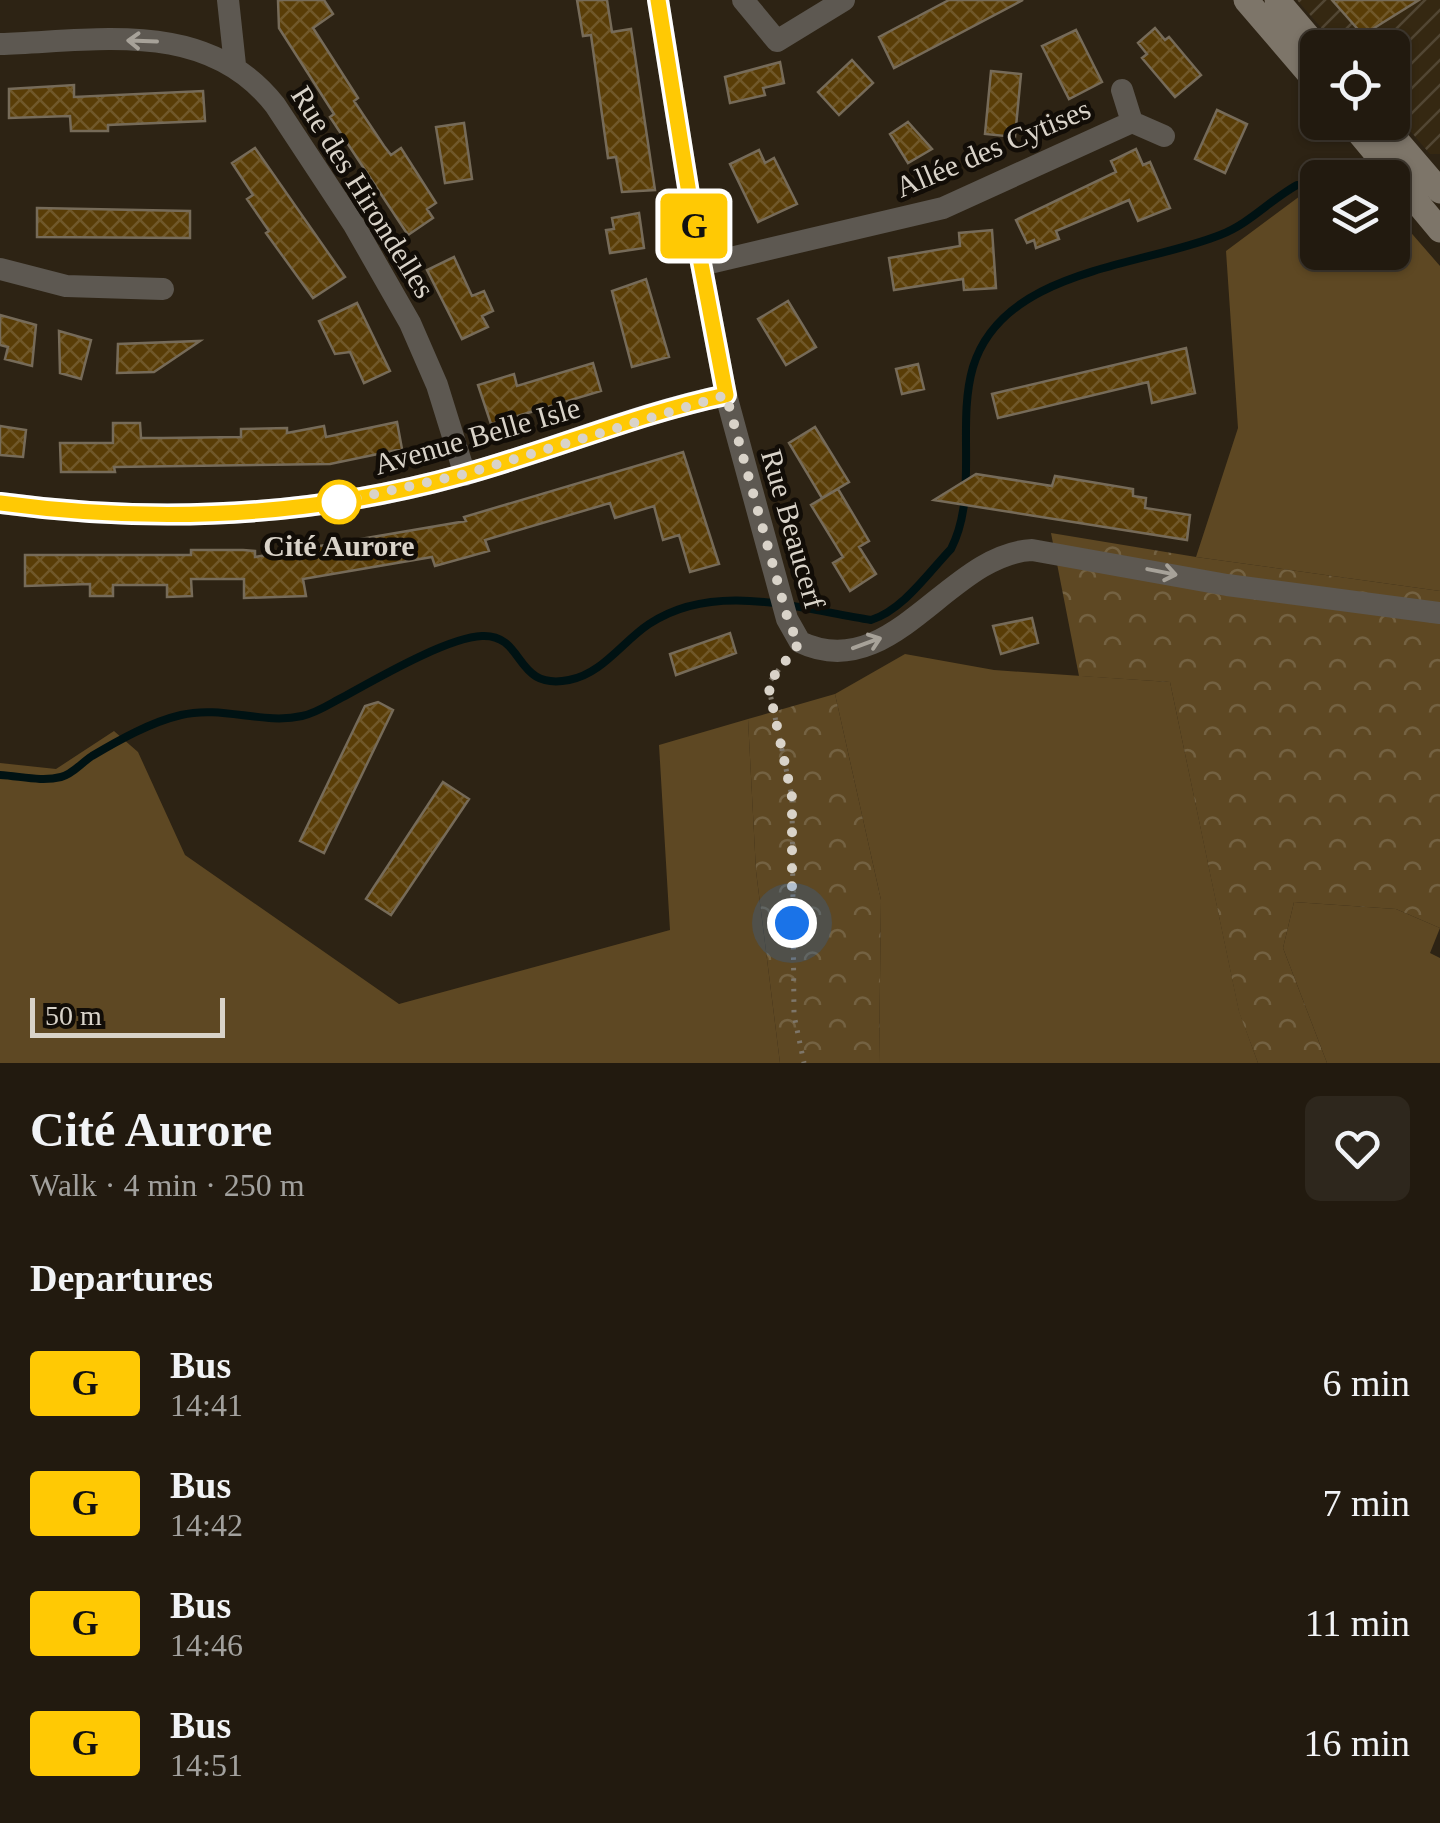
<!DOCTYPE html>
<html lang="en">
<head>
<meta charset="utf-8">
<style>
	:root { --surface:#221a0f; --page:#2e271d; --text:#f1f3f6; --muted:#a2a19e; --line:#3f382f }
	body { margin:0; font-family:Georgia,serif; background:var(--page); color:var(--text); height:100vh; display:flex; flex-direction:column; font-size:38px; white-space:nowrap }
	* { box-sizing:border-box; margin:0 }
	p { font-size:32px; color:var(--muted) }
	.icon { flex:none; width:55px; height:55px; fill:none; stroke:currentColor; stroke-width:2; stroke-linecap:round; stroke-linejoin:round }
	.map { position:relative; height:1063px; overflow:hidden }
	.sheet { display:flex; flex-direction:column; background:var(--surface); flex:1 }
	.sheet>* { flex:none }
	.badge { padding:0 20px; border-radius:8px; font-size:35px; line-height:65px }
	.fabs { position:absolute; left:1300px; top:30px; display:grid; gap:20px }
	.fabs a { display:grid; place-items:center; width:110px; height:110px; border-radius:15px; background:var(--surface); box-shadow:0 2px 8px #0004,0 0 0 2px var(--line); font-size:50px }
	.scale { position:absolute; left:30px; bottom:25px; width:195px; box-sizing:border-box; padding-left:10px; border:5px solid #d9d3c9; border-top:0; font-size:28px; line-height:35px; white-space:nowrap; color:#d9d3c9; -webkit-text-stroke:8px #120d07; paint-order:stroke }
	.you { position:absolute; width:50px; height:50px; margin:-25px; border:8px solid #fff; border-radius:50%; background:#1a73e8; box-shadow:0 0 0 15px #1a73e833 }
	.map>.badge { position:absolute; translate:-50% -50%; box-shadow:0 0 0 5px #fff }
	h2 { padding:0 30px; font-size:38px; line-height:90px }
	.round { display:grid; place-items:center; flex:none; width:105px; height:105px; border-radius:15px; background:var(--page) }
	.headline { display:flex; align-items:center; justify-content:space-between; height:170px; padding:0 30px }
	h1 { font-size:48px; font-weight:800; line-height:75px }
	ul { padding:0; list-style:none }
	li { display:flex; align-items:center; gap:30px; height:120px; padding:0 30px }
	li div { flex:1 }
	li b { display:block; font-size:38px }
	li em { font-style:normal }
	li .badge { min-width:110px; font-weight:700; text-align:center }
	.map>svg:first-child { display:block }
	.industrial { fill:url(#industrial-furrows) }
	.green { fill:#5e4823 }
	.forest { fill:url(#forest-crowns) }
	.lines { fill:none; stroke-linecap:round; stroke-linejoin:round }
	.stream { stroke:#001213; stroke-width:8 }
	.building { fill:url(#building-cross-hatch); stroke:#766b59; stroke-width:2.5 }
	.path { stroke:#7e7669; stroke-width:5; stroke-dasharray:2.5 8; stroke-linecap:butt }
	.minor { stroke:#5d5851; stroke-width:22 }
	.secondary { stroke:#7d7569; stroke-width:25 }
	.oneway { stroke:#a7a299 }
	.line-casing { stroke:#fff; stroke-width:22 }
	.line { stroke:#ffc904; stroke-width:15 }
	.walk { stroke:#d9d3c9; stroke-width:10; stroke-dasharray:0 18 }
	.stop-dot { fill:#fff; stroke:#ffc904; stroke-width:5 }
	.labels { text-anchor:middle; stroke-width:9; stroke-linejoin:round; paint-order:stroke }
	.street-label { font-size:30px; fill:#d9d3c9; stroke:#120d07 }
	.stop-label { font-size:30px; font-weight:bold; fill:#d9d3c9; stroke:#120d07 }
</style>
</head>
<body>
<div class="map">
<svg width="1440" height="1063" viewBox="0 0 1440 1063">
	<defs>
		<pattern id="industrial-furrows" width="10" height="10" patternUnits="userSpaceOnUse" patternTransform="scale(2.5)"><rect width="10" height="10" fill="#352812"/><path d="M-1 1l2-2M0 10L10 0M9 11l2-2" fill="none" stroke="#524633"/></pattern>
		<pattern id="forest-crowns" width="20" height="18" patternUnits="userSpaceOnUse" patternTransform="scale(2.5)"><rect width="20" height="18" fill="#5e4823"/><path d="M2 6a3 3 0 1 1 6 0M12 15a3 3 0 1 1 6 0" fill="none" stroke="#746242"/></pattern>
		<pattern id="building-cross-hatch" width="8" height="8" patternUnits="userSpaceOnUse" patternTransform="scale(2.5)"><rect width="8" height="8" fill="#593d07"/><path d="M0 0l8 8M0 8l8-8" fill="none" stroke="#70582a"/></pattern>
	</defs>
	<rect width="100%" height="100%" fill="#2d2314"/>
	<!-- industrial -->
	<path class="industrial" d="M1297 0H1440V154H1430L1393 111 1392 48 1338 47Z"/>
	<!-- green -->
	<path class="green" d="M1300 196 1317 199 1318 252H1392L1393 212 1440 266V591L1196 557 1238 428 1226 251Z
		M905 654 994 670 1170 682 1239 1011 1258 1063H879L881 900 835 694Z
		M748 719 756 871 780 1063H0V763L56 769 114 731 138 752 185 855 399 1004 670 930 659 745Z
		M1294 902 1396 909 1440 928 1430 953 1440 958V1063H1327L1283 948Z"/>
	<!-- forest -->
	<path class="forest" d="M1051 533 1196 557 1440 591V928L1396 909 1294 902 1283 948 1327 1063H1258L1239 1012 1170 682 1079 676Z
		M835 694 881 900 879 1063H780L756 871 748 719Z"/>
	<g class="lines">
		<!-- stream -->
		<path class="stream" d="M0 775C20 776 41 782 61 777 73 774 81 763 92 756 119 740 151 722 181 715 222 705 263 725 302 716 317 713 331 703 343 697 376 679 448 637 482 636 526 634 513 691 569 680 602 674 622 642 649 624 715 580 799 609 871 620 903 610 928 573 951 549 979 494 956 425 973 367 1003 269 1140 267 1220 235 1249 224 1270 200 1297 185L1318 187"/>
	</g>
	<!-- building -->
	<path class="building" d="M278 0H324L333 14 313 28 358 98 354 101 384 146 391 155 401 148 436 203 427 209 433 218 408 235 330 117 334 114 279 28Z
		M577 0H607L612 32 631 29 655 190 622 192 616 157 608 158 591 35 583 36Z
		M949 0H1023L894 68 879 37Z
		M1332 0H1419L1363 35Z
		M1155 28 1165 40 1169 37 1201 75 1175 97 1142 58 1147 54 1138 43Z
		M1076 30 1102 82 1069 99 1042 46Z
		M852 60 873 83 839 115 818 92Z
		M780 62 784 83 763 88 765 95 730 103 725 77Z
		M991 71 1021 74 1015 137 985 134Z
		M74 85V97L203 91 205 121 108 125V131H71L70 116 9 118V89Z
		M1217 110 1247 124 1225 173 1195 159Z
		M908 122 932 149 908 163 890 134Z
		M464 123 472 179 445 183 436 127Z
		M255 148 345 277 313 298 266 233 269 231 247 199 253 195 232 163Z
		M1136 149 1143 165 1150 162 1170 208 1138 221 1129 200 1056 231 1059 239 1036 248 1034 240 1027 243 1016 220 1116 172 1111 161Z
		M759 150 765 163 774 158 797 204 758 222 730 164Z
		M37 208 190 211V238L37 237Z
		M639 213 644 248 610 253 606 230 614 229 612 218Z
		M992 230 996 288 964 290 963 279 894 290 889 258 960 246 959 233Z
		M454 257 472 296 484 291 493 311 482 316 488 327 462 339 427 270Z
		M646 279 669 357 632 367 612 291Z
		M788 301 816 347 786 365 758 319Z
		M357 303 390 371 364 383 350 352 335 354 319 321Z
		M0 315 36 325 32 366 5 359 8 347 0 345Z
		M59 331 91 340 81 379 60 373Z
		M200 341 154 372 117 373 118 344Z
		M1186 348 1195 393 1152 403 1148 382 998 418 992 394Z
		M593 363 601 391 491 424 478 385 514 374 517 386Z
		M918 364 924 389 902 394 896 369Z
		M397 422 402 449 330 464 114 467 115 472H61L60 443H113V423H140L141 438H163L241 437V429L287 428V433L324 426 326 437Z
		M0 426 26 430 23 457 0 455Z
		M815 427 849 482 822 498 789 443Z
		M683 452 719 564 690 572 679 535 663 540 654 506 615 518 610 503 485 540 489 551 435 566 432 557 303 579 306 596 244 598V579H191L192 596 167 597V585H113V596H90V584L25 586V555H191V550H243L255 551V557L466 521 464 517Z
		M976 474 1052 486 1055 476 1133 489V496L1146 498 1145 508 1190 515 1187 540 934 500Z
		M838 489 869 541 859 547 876 574 850 591 833 563 843 557 811 505Z
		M1032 618 1038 643 1001 654 993 626Z
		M730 633 736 653 676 675 670 654Z
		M378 702 393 710 324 853 300 841 365 706Z
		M443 782 469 799 391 915 366 899Z"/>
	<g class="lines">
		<!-- path -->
		<path class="path" d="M785 661 768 684 792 797 794 1015 804 1063"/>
		<!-- minor -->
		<path class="minor" d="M228 0 235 65
			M658 0 696 237 726 395 787 619 800 642C892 686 948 554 1032 550L1227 585 1440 613
			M743 0 777 41 844 0
			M0 44C98 41 207 18 275 105L354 225 410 323 437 385 465 475
			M1122 90 1132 122 1164 136
			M701 265 943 208 1132 122
			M0 269 66 286 163 289
			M0 503C155 524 311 517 462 475 550 451 637 413 726 395"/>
		<!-- secondary -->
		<path class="secondary" d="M1246 0 1318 84
			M1277 0 1318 48
			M1350 122 1440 230
			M1381 122 1440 191"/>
	</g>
	<!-- one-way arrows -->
	<defs><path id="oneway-shaft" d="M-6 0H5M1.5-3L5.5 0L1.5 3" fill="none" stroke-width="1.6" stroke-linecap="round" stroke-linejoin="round" transform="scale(2.5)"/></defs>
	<g class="oneway">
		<use href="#oneway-shaft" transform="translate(142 41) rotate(-178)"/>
		<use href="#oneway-shaft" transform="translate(1162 572) rotate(11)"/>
		<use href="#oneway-shaft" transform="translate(867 643) rotate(-20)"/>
	</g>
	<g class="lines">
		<defs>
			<path id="line" d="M0 503C155 524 311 517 462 475 550 451 636 414 726 395L696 237 658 0"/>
		</defs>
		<!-- line casing -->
		<use href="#line" class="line-casing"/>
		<!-- line -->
		<use href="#line" class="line"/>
		<!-- walk -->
		<path class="walk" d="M339 502 465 474 726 395 790 627 800 642 768 684 792 797V923"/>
	</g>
	<!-- markers -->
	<circle class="stop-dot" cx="339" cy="502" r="20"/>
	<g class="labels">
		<!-- street labels -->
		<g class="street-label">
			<text transform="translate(993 148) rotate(-23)" y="10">Allée des Cytises</text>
			<text transform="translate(363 192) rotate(58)" y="10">Rue des Hirondelles</text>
			<text transform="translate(477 436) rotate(-16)" y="10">Avenue Belle Isle</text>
			<text transform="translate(793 529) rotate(74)" y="10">Rue Beaucerf</text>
		</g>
		<!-- stop labels -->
		<g class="stop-label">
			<text x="339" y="556">Cité Aurore</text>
		</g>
	</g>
</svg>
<div class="fabs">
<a><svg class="icon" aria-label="locate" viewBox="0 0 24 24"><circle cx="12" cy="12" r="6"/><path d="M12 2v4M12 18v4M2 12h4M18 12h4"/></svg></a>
<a><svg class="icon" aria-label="layers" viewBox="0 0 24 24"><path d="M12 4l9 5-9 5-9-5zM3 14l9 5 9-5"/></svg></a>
</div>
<div class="scale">50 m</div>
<div class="you" style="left:792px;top:923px"></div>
<b class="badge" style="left:694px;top:226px;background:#ffc904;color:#111">G</b>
</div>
<section class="sheet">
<div class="headline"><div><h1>Cité Aurore</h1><p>Walk · 4 min · 250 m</p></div><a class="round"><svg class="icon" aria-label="heart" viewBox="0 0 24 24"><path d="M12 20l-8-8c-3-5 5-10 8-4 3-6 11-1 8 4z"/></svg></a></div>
<h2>Departures</h2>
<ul>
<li><span class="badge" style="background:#ffc904;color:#111">G</span><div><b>Bus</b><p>14:41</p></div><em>6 min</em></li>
<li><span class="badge" style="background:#ffc904;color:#111">G</span><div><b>Bus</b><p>14:42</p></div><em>7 min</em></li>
<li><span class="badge" style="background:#ffc904;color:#111">G</span><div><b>Bus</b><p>14:46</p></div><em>11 min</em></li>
<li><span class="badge" style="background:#ffc904;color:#111">G</span><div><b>Bus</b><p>14:51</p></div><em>16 min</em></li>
</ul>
</section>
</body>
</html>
